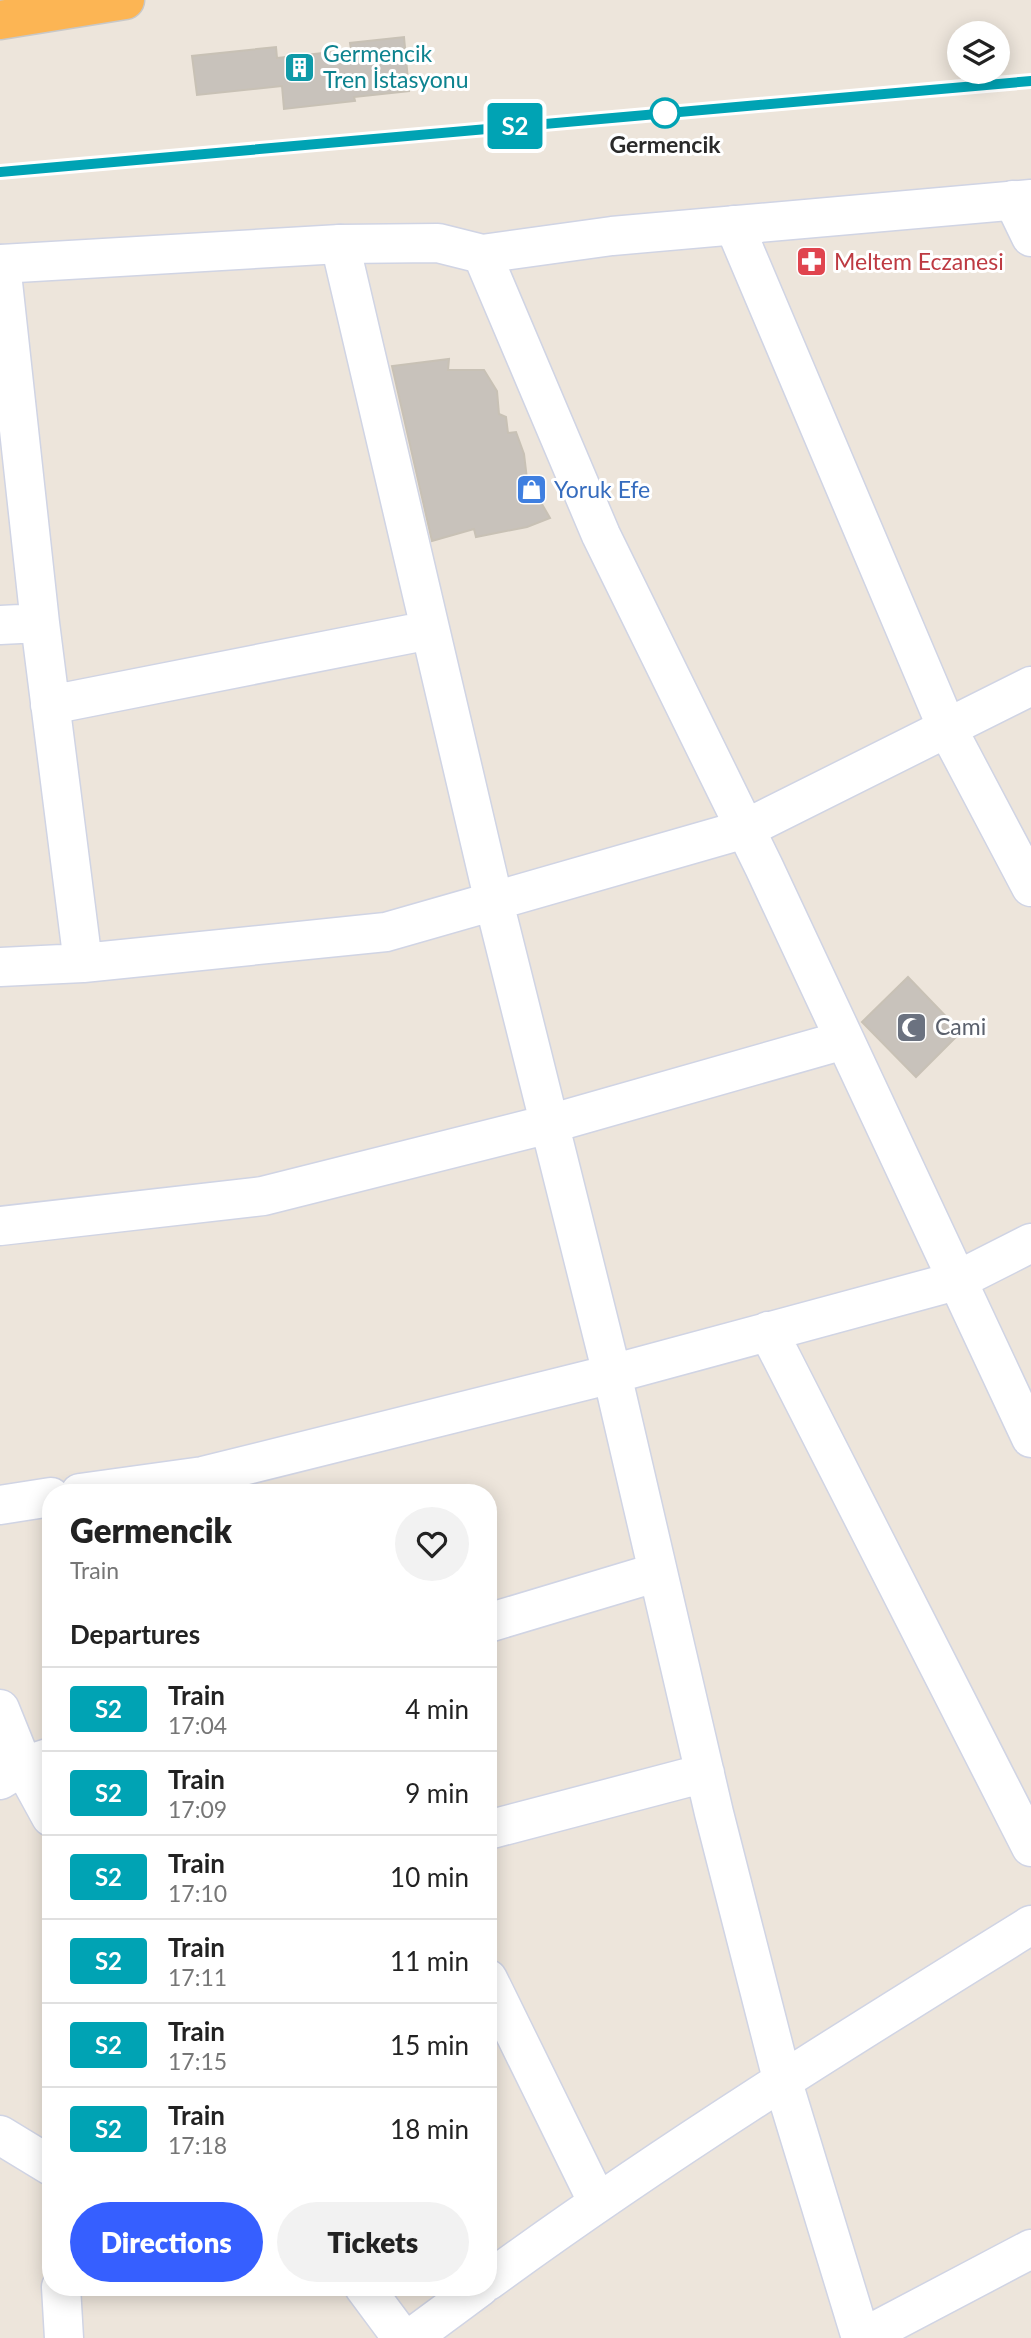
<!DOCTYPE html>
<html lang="en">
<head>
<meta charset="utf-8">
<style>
	:root { --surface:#fff; --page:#f2f2f2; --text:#222; --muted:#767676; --line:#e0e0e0; --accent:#365fff }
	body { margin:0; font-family:Lato,sans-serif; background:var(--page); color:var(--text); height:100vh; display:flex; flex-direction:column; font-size:26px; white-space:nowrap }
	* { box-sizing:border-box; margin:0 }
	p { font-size:23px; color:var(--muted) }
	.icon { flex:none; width:38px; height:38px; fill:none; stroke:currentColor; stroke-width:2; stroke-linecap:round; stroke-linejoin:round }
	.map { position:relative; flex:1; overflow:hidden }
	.panel { position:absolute; left:42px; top:1484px; width:455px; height:812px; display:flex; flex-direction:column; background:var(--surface); border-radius:28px; box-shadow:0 4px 18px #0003 }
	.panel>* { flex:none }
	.badge { padding:0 14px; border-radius:5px; font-size:24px; line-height:46px }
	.tools { position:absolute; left:947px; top:21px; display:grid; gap:14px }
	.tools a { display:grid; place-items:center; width:63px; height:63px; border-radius:50%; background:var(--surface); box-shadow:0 4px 18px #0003; font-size:35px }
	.map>.badge { position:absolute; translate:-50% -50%; box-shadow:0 0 0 4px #fff }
	h2 { padding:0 28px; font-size:26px; line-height:63px }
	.round { display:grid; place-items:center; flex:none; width:74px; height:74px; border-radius:37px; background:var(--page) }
	.summary { display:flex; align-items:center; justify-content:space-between; height:119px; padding:0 28px }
	h1 { font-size:33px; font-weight:800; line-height:52px }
	.button { display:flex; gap:14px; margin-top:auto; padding:14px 28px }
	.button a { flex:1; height:80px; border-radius:42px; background:var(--accent); color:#fff; font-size:28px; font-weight:800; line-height:80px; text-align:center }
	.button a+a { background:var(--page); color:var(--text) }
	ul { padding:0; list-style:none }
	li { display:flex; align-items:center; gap:21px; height:84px; padding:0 28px; border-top:2px solid var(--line) }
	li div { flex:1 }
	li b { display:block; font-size:26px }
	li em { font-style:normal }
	li .badge { min-width:77px; font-weight:700; text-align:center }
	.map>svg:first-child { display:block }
	.building { fill:#c8c2bb; stroke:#c8c1b5; stroke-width:2 }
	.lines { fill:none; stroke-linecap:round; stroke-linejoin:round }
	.minor-casing { stroke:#d0d4e4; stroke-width:41 }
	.tertiary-casing { stroke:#d0d4e4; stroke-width:41 }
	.trunk-casing { stroke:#c8c8c8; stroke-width:41 }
	.minor { stroke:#fff; stroke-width:38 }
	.tertiary { stroke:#fff; stroke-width:38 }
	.trunk { stroke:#fcb554; stroke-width:38 }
	.rail-casing { stroke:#9da1b5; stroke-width:8 }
	.rail { stroke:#fff; stroke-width:5; stroke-dasharray:16; stroke-linecap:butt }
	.line-casing { stroke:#fff; stroke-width:16 }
	.line { stroke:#00a3b4; stroke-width:10 }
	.stop-dot { fill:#fff; stroke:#00a3b4; stroke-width:3.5 }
	.labels { text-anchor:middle; stroke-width:6; stroke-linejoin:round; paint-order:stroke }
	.culture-label { font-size:23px; fill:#0d838f; stroke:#fff; text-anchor:start }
	.stop-label { font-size:23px; font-weight:bold; fill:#2a2a2a; stroke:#fff }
	.health-label { font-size:23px; fill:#be3a42; stroke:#fff; text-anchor:start }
	.shop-label { font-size:23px; fill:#366cbe; stroke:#fff; text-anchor:start }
	.worship-label { font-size:23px; fill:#5b616d; stroke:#fff; text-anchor:start }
</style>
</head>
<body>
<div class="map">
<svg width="1031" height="2338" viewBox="0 0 1031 2338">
	<rect width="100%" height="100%" fill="#ede5db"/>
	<!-- building -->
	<path class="building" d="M404 37 409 91 354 97 355 101 284 109 282 86 197 95 192 56 276 47 277 58 351 50 350 43Z
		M449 359 448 370H484L497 391 499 414 506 417 508 433 516 432 524 454 527 479H536L539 499 550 518 527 527 476 537 474 529 432 541 392 366Z
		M908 977 961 1032 916 1077 862 1022Z"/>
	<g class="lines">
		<defs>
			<path id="minor" d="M1013 200 1031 237
				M734 225 947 728 1031 887
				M340 244 494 902 612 1374 714 1813 782 2079 861 2338
				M1 264 40 623 83 963
				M0 625 40 623
				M50 705 430 630
				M0 967 83 963 386 932 745 829 1031 686
				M0 1226 263 1196 549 1124 844 1040
				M768 1331 1031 1847
				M80 1493 203 1476 612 1374 956 1281 1031 1243
				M0 1505 51 1497
				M488 1623 658 1572
				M0 1709 23 1766 51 1817
				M0 1780 23 1766 51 1757
				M488 1830 705 1773
				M488 1979 597 2201
				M0 2135 51 2166
				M488 2281C663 2153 847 2039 1031 1925
				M61 2287 64 2338
				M364 2287 402 2338
				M411 2338 480 2287
				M862 2338 1031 2249"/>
			<path id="tertiary" d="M482 254 612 236 1031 199
				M0 264 340 244 438 243 482 254 601 535 764 867 1031 1438"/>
			<path id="trunk" d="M0 20 125 0"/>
		</defs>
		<!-- minor casing -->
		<use href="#minor" class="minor-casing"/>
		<!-- tertiary casing -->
		<use href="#tertiary" class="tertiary-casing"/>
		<!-- trunk casing -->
		<use href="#trunk" class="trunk-casing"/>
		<!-- minor -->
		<use href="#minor" class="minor"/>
		<!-- tertiary -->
		<use href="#tertiary" class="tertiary"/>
		<!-- trunk -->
		<use href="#trunk" class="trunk"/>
		<defs>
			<path id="rail" d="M0 172 1031 81"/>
		</defs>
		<!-- rail casing -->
		<use href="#rail" class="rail-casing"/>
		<!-- rail -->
		<use href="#rail" class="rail"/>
	</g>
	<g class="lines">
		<defs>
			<path id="line" d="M0 172 1031 81"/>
		</defs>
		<!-- line casing -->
		<use href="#line" class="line-casing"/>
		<!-- line -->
		<use href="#line" class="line"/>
	</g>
	<!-- icons -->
	<defs>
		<symbol id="building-square" viewBox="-11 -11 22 22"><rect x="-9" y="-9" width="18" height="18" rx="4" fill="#0f9aa8" stroke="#fff"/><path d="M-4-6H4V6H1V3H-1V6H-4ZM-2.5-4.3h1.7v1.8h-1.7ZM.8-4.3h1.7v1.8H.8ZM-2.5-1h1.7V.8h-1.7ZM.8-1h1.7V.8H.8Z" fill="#fff"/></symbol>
		<symbol id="pharmacy-square" viewBox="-11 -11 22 22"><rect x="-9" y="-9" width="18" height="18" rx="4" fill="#e0444e" stroke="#fff"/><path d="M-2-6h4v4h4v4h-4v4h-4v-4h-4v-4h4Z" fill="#fff"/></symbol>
		<symbol id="shop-square" viewBox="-11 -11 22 22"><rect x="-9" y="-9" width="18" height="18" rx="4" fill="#3f7fe0" stroke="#fff"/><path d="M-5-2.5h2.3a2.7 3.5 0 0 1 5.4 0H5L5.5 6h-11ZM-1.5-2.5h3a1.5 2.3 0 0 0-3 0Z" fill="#fff"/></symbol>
		<symbol id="mosque-square" viewBox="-11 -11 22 22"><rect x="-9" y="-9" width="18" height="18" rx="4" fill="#6b7280" stroke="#fff"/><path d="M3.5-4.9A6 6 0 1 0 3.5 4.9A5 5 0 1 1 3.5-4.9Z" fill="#fff"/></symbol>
	</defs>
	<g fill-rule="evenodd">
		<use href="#building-square" x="282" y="50" width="35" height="35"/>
		<use href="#pharmacy-square" x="794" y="244" width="35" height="35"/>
		<use href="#shop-square" x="514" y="472" width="35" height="35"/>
		<use href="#mosque-square" x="894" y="1010" width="35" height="35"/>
	</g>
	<!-- markers -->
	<circle class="stop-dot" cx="665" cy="113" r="14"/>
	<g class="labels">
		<!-- culture labels -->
		<g class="culture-label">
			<text x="323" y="62">Germencik<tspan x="323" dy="26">Tren İstasyonu</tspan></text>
		</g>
		<!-- stop labels -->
		<g class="stop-label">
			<text x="665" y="153">Germencik</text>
		</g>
		<!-- health labels -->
		<g class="health-label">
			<text x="834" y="270">Meltem Eczanesi</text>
		</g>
		<!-- shop labels -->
		<g class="shop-label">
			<text x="554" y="498">Yoruk Efe</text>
		</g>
		<!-- worship labels -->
		<g class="worship-label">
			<text x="935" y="1035">Cami</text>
		</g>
	</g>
</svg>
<div class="tools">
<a><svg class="icon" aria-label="layers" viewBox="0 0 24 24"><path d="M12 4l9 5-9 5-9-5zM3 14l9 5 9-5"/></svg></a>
</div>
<b class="badge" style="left:515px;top:126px;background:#00a3b4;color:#fff">S2</b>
<section class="panel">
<div class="summary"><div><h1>Germencik</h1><p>Train</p></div><a class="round"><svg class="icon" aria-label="heart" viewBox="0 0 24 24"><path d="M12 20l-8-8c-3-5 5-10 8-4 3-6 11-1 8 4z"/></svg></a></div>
<h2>Departures</h2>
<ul>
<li><span class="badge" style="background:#00a3b4;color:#fff">S2</span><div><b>Train</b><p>17:04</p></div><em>4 min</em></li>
<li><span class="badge" style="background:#00a3b4;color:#fff">S2</span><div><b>Train</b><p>17:09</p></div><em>9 min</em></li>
<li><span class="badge" style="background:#00a3b4;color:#fff">S2</span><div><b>Train</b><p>17:10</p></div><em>10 min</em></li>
<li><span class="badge" style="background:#00a3b4;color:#fff">S2</span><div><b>Train</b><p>17:11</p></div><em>11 min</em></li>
<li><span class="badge" style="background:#00a3b4;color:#fff">S2</span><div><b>Train</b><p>17:15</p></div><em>15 min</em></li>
<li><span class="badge" style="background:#00a3b4;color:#fff">S2</span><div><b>Train</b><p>17:18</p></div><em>18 min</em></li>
</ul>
<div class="button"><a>Directions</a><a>Tickets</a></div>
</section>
</div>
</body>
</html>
